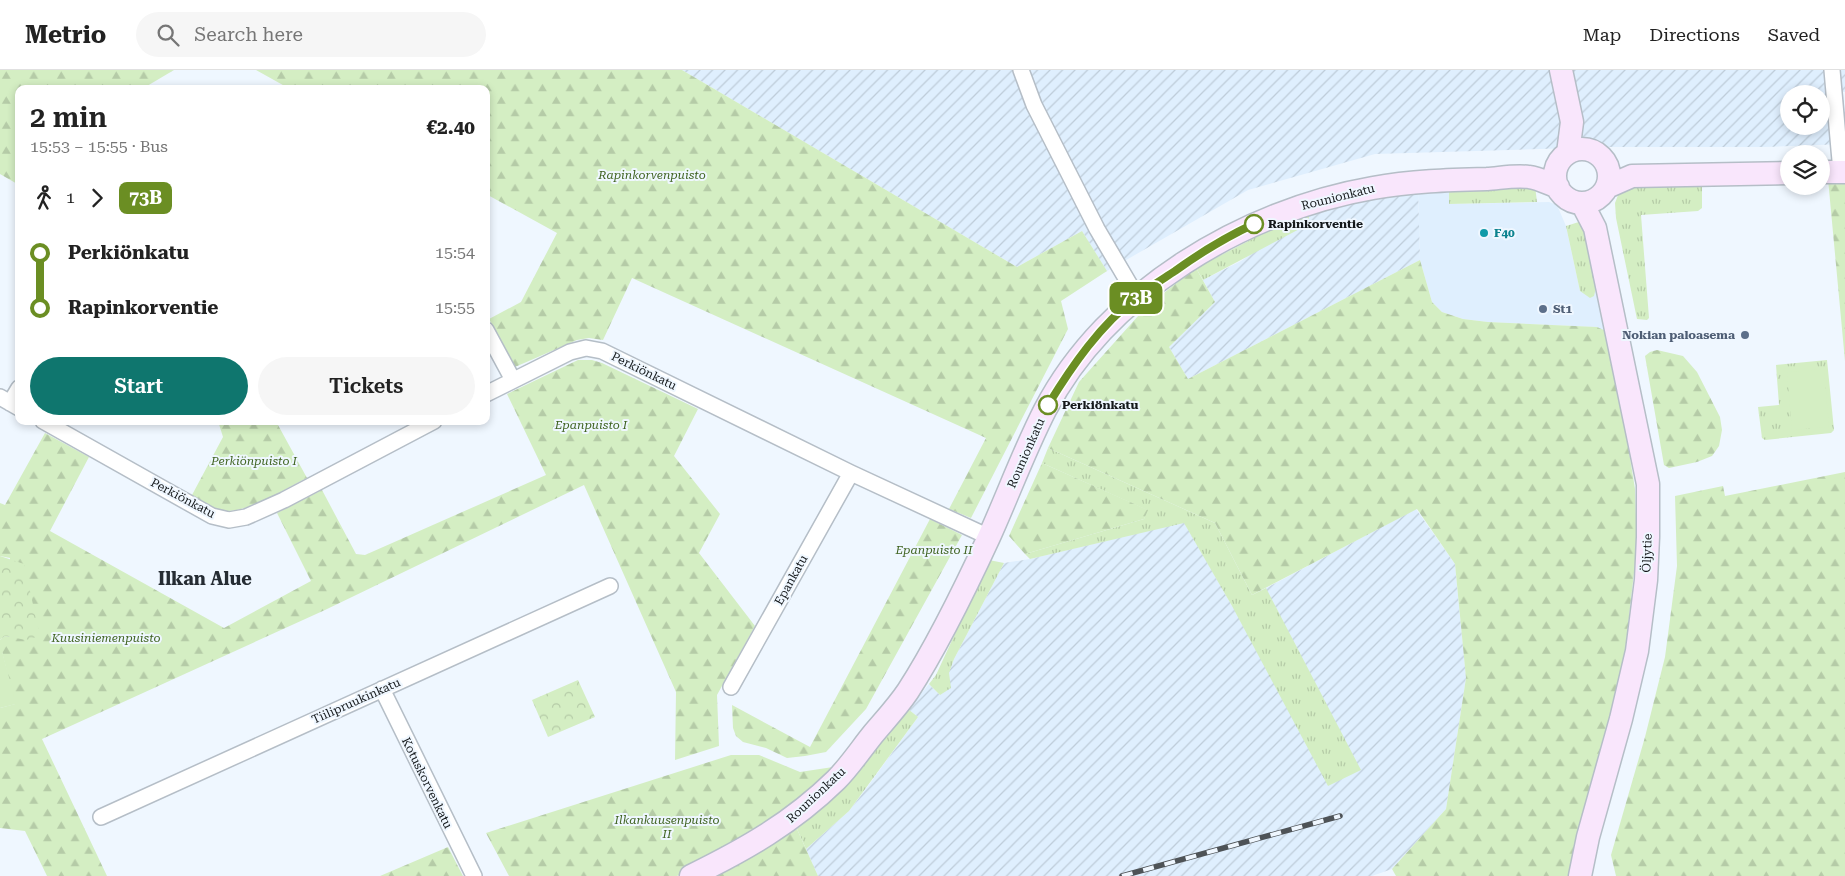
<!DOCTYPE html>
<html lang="en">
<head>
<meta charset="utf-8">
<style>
	:root { --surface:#fff; --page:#f6f6f6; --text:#222; --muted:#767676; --line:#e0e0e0; --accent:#0f766e }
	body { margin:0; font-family:"Roboto Serif",serif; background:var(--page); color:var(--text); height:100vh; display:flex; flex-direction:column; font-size:19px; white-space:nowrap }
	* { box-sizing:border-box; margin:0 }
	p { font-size:16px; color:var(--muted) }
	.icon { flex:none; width:28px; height:28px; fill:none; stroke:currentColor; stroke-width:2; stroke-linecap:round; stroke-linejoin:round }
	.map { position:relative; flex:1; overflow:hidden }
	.panel { position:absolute; left:15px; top:15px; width:475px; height:340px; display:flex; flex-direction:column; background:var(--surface); border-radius:10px; box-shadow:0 2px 8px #0003 }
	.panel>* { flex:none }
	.badge { padding:0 10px; border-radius:8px; font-size:18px; line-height:32px }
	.controls { position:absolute; left:1780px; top:15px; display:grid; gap:10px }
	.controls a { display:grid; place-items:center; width:50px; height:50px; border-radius:50%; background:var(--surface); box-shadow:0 2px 8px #0003; font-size:25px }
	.map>.badge { position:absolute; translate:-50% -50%; box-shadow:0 0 0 2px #fff }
	.legs { display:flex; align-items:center; gap:8px; height:55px; padding:0 15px; font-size:16px }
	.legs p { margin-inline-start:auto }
	.head { display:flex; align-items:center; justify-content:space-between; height:85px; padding:0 15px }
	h1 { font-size:28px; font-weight:600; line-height:38px }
	.primary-button { display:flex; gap:10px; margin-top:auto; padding:10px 15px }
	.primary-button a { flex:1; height:58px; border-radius:30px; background:var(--accent); color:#fff; font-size:20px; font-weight:600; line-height:58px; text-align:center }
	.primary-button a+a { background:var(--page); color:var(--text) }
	ul { padding:0 15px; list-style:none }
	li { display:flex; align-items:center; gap:18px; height:55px; font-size:19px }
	li i { display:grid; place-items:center; width:8px; height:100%; margin:0 6px; background:currentColor }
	li i::after { content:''; width:12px; height:12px; margin:-6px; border:4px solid; border-radius:50%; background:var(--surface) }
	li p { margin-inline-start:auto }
	li:first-child i { background:linear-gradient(#0000 50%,currentColor 0) }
	li:last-child i { background:linear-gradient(currentColor 50%,#0000 0) }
	header { display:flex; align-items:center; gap:30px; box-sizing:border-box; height:70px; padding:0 25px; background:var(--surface); border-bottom:1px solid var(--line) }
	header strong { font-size:24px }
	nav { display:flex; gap:28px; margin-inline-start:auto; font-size:18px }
	.search { width:350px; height:45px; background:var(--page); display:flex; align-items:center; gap:12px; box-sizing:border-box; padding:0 18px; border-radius:28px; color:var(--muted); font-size:19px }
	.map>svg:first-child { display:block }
	.built { fill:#dfeffe }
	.industrial { fill:url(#industrial-furrows); fill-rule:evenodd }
	.grass { fill:url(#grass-tufts) }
	.forest { fill:url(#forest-firs) }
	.park { fill:url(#park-crowns) }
	.pitch { fill:#d4eec3 }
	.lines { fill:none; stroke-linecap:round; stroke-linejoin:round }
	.minor-casing { stroke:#b5bec7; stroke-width:18 }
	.secondary-casing { stroke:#b5bec7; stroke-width:25 }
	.minor { stroke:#fff; stroke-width:15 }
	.secondary { stroke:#f9e6fc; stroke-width:22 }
	.rail-casing { stroke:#4e5357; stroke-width:5.5 }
	.rail { stroke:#eff7ff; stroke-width:4; stroke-dasharray:11; stroke-linecap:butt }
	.line-1-casing { stroke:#fff; stroke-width:11 }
	.line-1 { stroke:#6b8e23; stroke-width:8 }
	.stop-1-dot { fill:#fff; stroke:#6b8e23; stroke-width:2.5 }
	.culture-dot { fill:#0f9aa8; stroke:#eff7ff; stroke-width:2 }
	.service-dot { fill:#5c6f8a; stroke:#eff7ff; stroke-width:2 }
	.labels { text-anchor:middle; stroke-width:4; stroke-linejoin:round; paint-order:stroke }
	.park-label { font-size:12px; font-style:italic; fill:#406422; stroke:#eff7ff }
	.street-label { font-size:12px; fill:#14181b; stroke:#eff7ff }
	.stop-label { font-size:12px; font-weight:bold; fill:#14181b; stroke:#eff7ff; text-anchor:start }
	.culture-label { font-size:12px; font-weight:bold; fill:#0d838f; stroke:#eff7ff; text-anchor:start }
	.service-label { font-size:12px; font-weight:bold; fill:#4e5e75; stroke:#eff7ff; text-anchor:start }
	.district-label { font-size:18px; font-weight:bold; fill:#252c33; stroke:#eff7ff }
</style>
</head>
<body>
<header>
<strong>Metrio</strong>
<div class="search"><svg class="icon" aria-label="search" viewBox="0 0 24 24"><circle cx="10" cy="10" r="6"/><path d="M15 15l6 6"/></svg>Search here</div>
<nav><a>Map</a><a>Directions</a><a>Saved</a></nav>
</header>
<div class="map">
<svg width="1845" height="806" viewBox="0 0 1845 806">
	<defs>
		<pattern id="industrial-furrows" width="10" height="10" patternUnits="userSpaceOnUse" patternTransform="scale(1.25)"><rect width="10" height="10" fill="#dfeffe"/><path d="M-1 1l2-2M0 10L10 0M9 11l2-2" fill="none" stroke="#beccd9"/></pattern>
		<pattern id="grass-tufts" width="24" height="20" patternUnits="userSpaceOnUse" patternTransform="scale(1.25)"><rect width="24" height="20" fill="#d4eec3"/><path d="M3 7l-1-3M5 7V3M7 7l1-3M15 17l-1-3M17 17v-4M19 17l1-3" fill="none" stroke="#b5cba7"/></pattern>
		<pattern id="forest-firs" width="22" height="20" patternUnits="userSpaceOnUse" patternTransform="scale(1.25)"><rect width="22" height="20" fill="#d4eec3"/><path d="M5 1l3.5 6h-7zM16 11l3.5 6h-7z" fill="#b5cba7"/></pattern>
		<pattern id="park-crowns" width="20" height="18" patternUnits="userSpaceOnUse" patternTransform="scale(1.25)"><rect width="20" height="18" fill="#d4eec3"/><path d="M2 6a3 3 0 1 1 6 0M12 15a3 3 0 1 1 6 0" fill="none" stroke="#b5cba7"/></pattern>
	</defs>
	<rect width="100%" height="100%" fill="#eff7ff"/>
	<!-- built -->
	<path class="built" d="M1453 117 1450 134 1549 132 1557 135 1566 156 1580 221 1594 225 1596 218 1611 269 1597 257 1488 252 1463 249 1442 242 1432 232 1420 190 1418 119Z"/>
	<!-- industrial -->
	<path class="industrial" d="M682 0H1845V22H1843L1845 42V74L1765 77H1604L1375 84 1248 120 1107 201 1082 161 1017 197ZM1789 24H1821V56H1789Z
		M1418 119 1420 190 1188 309 1169 277 1215 232 1203 210 1241 191 1309 142Z
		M1416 439 1455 494 1466 608 1446 739 1392 799 1372 806H818L806 779 849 741 868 716 918 647 908 639 929 614 940 625 954 589 1004 493 1030 489 1184 452 1232 536Z"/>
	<!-- grass -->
	<path class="grass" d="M1631 115H1702V138L1698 141 1641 145 1649 248 1647 250 1637 249 1616 148 1615 133 1620 120Z
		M1535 116 1537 132 1449 134V121Z
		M1309 142V154L1203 210 1196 198 1260 165Z
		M1582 151 1596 218 1594 226 1590 228 1580 221 1566 156Z
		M1827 290 1834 360 1831 363 1765 370 1762 368 1758 337 1779 335 1776 295Z
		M1048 378 1215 453 1252 525 1266 518 1361 700 1328 716 1232 536 1184 453 1030 489 1025 484 1144 449 1147 440 1042 393Z
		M989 490 1004 493 954 589 949 603 951 618 940 625 929 614 936 605Z
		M908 639 918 647 849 741 806 779 797 759 839 722Z"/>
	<!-- forest -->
	<path class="forest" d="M0 0H174L142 19H19V115L0 104Z
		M256 0H682L1017 197 1082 161 1107 201 1061 231 1068 259 971 448 949 439 986 368 632 208 603 270 589 268 577 270 515 297 489 249 521 232 557 163 486 124V19H290Z
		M1845 108V291L1828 109Z
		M1420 190 1432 232 1442 242 1463 249 1488 252 1597 257 1606 261 1611 269 1635 419 1637 476 1621 618 1571 806H1396L1392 799 1446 739 1466 608 1455 494 1417 439 1252 525 1215 453 1048 378 1079 312 1147 236 1196 198 1215 232 1169 277 1188 309Z
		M1657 280 1683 286 1697 302 1720 347 1722 360 1719 376 1712 386 1697 392 1669 398 1664 395 1645 286 1650 282Z
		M578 290H592L602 293 698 339 674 386 720 444 699 483 755 556 717 625 719 676 675 690 676 622 584 415 325 540 42 669 107 806H47L25 761 0 758V638L15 634 2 582H0V570L5 566 11 567 10 488 0 486V433L5 435 45 363 89 387 50 461 224 558 311 511 277 443 322 420 356 484 365 485 546 405 507 324Z
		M218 351H279L278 355 307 408C286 418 242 447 220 440 210 437 200 430 192 425L223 367Z
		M1042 393 1148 440 1144 449 1025 484 1009 466Z
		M1845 402V806H1616L1611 785 1645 667 1665 587 1677 496 1675 426 1723 416 1725 426Z
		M930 449 962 465 866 639 826 682 805 686 787 688 766 678 743 672 736 666 733 658 732 635 810 677Z
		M731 685H759L800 702 833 697 793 736 715 789 677 806H509L486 763Z
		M797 759 818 806H718Z
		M448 777 463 806H380Z"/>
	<!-- park -->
	<path class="park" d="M0 486 24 494 40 566 26 570 5 566 0 570Z
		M578 610 595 647 548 667 532 630Z"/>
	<!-- pitch -->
	<path class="pitch" d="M1824 299 1829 357 1792 360 1787 302Z
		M2 581 16 634 0 638V582Z"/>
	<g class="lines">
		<defs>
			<path id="minor" d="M1021 0 1034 35 1097 159 1137 227
				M1832 0 1841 102
				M486 260 513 310
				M486 324 570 282 586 278 602 281 851 403 989 467
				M0 327 19 338
				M10 333 19 318
				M43 351 212 446 229 450 246 447 284 430 434 351
				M731 617 851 403
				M382 619 474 806
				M101 747 610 516"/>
			<path id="secondary" d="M1561 0 1572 52 1568 83
				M1555 106a27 27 0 1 1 54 0a27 27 0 1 1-54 0Z
				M1821 102H1845
				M1607 117 1632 106 1789 103
				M691 806C746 779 792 753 836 710 850 696 861 679 874 663 885 650 898 636 908 621 939 573 965 519 989 467 1008 425 1024 381 1045 340 1106 222 1245 140 1373 118 1411 111 1449 110 1487 109 1501 108 1516 105 1529 107 1539 108 1549 114 1558 117
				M1580 806 1588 767 1621 649 1637 581 1646 510 1648 467V414L1595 158 1582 133"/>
		</defs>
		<!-- minor casing -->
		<use href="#minor" class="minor-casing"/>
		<!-- secondary casing -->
		<use href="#secondary" class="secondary-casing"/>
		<!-- minor -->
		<use href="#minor" class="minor"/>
		<!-- secondary -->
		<use href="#secondary" class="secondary"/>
		<defs>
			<path id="rail" d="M1122 806 1340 746"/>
		</defs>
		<!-- rail casing -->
		<use href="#rail" class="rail-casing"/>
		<!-- rail -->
		<use href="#rail" class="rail"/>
	</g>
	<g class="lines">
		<defs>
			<path id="line-1" d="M1048 335C1072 296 1100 255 1137 227 1149 217 1163 209 1175 201 1200 183 1226 167 1254 154"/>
		</defs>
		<!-- line-1 casing -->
		<use href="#line-1" class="line-1-casing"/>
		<!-- line-1 -->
		<use href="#line-1" class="line-1"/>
	</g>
	<!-- markers -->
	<g class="stop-1-dot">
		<circle cx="1254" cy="154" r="9"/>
		<circle cx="1048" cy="335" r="9"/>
	</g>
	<circle class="culture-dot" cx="1484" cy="163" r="5"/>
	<g class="service-dot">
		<circle cx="1543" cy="239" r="5"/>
		<circle cx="1745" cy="265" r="5"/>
	</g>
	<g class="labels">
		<!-- park labels -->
		<g class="park-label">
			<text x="652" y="109">Rapinkorvenpuisto</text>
			<text x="591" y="359">Epanpuisto I</text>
			<text x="254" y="395">Perkiönpuisto I</text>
			<text x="934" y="484">Epanpuisto II</text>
			<text x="106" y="572">Kuusiniemenpuisto</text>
			<text x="667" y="754">Ilkankuusenpuisto<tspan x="667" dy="14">II</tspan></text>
		</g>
		<!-- street labels -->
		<g class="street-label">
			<text transform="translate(1338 127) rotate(-14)" y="4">Rounionkatu</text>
			<text transform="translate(644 301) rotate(26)" y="4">Perkiönkatu</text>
			<text transform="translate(1026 383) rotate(-66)" y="4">Rounionkatu</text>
			<text transform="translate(183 428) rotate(28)" y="4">Perkiönkatu</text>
			<text transform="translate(1647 483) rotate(-88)" y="4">Öljytie</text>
			<text transform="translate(791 510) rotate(-61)" y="4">Epankatu</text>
			<text transform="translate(356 631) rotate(-24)" y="4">Tiilipruukinkatu</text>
			<text transform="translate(427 713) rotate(64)" y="4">Kotuskorvenkatu</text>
			<text transform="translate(816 725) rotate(-43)" y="4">Rounionkatu</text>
		</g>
		<!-- stop labels -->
		<g class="stop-label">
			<text x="1268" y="158">Rapinkorventie</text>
			<text x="1062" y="339">Perkiönkatu</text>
		</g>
		<!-- culture labels -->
		<g class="culture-label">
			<text x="1494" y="167">F40</text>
		</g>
		<!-- service labels -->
		<g class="service-label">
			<text x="1553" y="243">St1</text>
			<text x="1735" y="269" text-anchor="end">Nokian paloasema</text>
		</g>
		<!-- district labels -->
		<g class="district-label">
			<text x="205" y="515">Ilkan Alue</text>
		</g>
	</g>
</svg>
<div class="controls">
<a><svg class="icon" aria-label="locate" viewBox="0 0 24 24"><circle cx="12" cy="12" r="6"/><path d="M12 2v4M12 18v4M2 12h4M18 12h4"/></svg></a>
<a><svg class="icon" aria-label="layers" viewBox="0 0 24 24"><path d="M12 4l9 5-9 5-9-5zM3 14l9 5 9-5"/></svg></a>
</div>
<b class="badge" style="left:1136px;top:228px;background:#6b8e23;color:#fff">73B</b>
<section class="panel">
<div class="head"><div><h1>2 min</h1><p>15:53 – 15:55 · Bus</p></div><b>€2.40</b></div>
<div class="legs"><svg class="icon" aria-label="walk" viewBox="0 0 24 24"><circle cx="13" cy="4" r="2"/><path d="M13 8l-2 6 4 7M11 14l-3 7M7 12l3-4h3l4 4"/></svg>1<svg class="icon" aria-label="forward" viewBox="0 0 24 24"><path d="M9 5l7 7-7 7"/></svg><b class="badge" style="background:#6b8e23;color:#fff">73B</b></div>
<ul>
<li><i style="color:#6b8e23"></i><b>Perkiönkatu</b><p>15:54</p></li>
<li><i style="color:#6b8e23"></i><b>Rapinkorventie</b><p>15:55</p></li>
</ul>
<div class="primary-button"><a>Start</a><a>Tickets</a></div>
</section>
</div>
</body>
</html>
